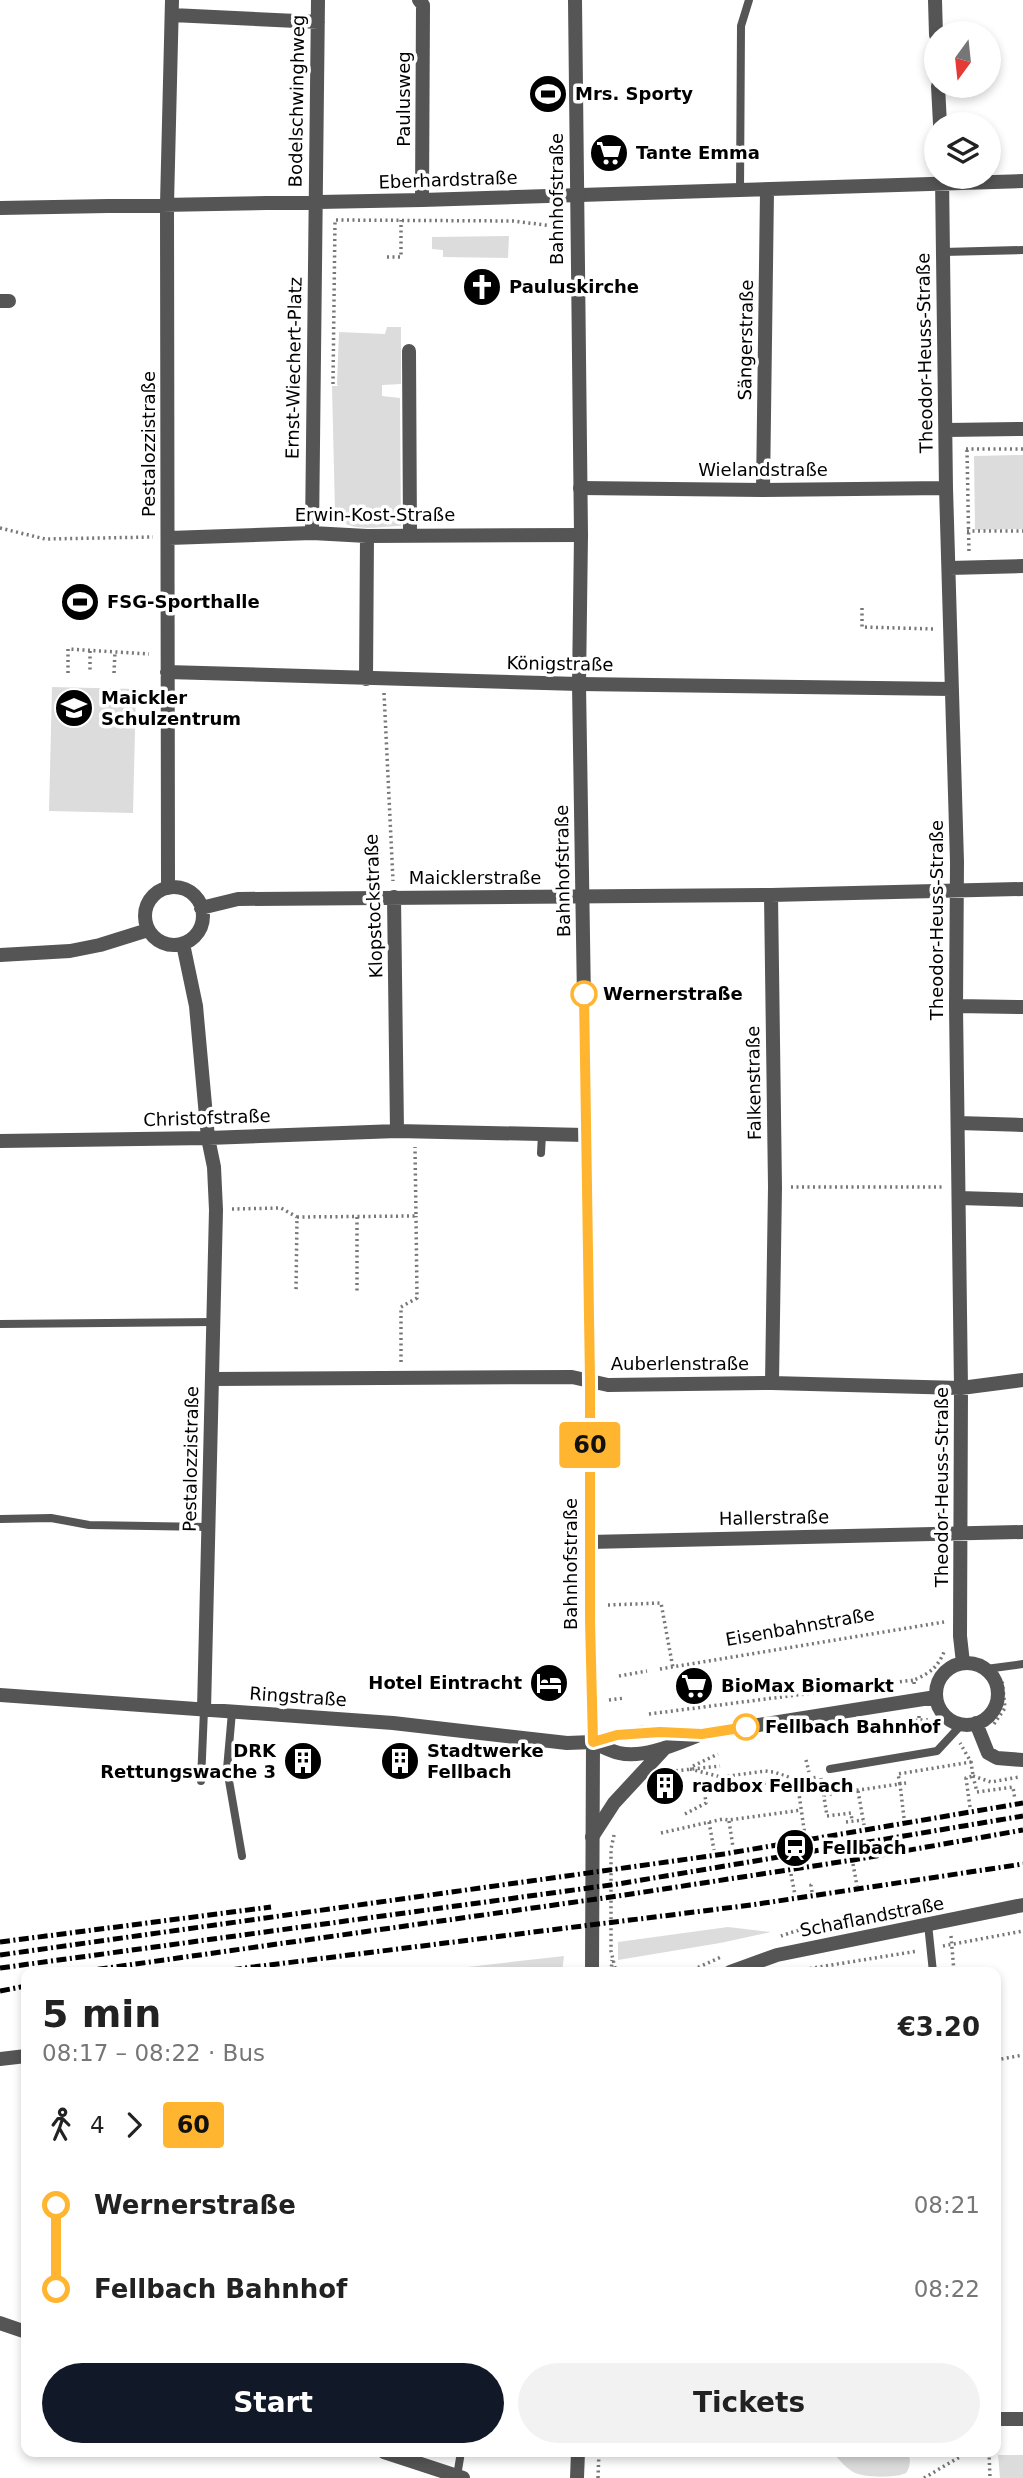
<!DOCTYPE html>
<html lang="en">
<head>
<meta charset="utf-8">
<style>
	:root { --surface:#fff; --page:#f2f2f2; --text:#222; --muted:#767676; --accent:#111827 }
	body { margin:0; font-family:"DejaVu Sans",sans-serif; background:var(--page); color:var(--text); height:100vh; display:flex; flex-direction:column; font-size:26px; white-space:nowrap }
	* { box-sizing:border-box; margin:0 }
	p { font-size:23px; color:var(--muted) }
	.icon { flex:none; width:38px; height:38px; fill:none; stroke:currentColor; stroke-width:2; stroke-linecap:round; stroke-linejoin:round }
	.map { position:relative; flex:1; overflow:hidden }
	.drawer { position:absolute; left:21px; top:1967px; width:980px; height:490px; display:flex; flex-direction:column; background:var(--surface); border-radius:14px; box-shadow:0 4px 10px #0003 }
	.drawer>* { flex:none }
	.badge { padding:0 14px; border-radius:5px; font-size:24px; line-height:46px }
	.needle { width:46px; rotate:195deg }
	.controls { position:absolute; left:924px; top:21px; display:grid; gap:14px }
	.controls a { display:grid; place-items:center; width:77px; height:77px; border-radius:50%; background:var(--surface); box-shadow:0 4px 10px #0003; font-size:35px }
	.map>.badge { position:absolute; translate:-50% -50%; box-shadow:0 0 0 4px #fff }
	.legs { display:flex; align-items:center; gap:10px; height:77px; padding:0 21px; font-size:23px }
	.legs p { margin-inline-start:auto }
	.overview { display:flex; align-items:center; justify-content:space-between; height:119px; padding:0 21px }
	h1 { font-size:38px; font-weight:700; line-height:52px }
	.primary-button { display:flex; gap:14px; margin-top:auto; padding:14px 21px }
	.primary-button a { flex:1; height:80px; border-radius:42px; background:var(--accent); color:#fff; font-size:28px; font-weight:700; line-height:80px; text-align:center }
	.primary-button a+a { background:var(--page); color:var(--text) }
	ul { padding:0 21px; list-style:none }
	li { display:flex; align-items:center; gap:24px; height:84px; font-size:26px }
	li i { display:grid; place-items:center; width:10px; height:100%; margin:0 9px; background:currentColor }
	li i::after { content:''; width:18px; height:18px; margin:-9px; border:5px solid; border-radius:50%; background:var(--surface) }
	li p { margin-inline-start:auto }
	li:first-child i { background:linear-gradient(#0000 50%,currentColor 0) }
	li:last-child i { background:linear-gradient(currentColor 50%,#0000 0) }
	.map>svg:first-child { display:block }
	.green { fill:#dcdcdc }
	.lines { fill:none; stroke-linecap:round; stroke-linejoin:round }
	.path { stroke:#777; stroke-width:3.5; stroke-dasharray:2 3.5; stroke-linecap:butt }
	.service { stroke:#555; stroke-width:8 }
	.minor { stroke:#555; stroke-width:14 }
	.tertiary { stroke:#555; stroke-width:14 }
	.rail { stroke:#000; stroke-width:5; stroke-dasharray:10 3.5 2 3.5; stroke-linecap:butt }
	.line-1-casing { stroke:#fff; stroke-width:16 }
	.line-1 { stroke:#ffb530; stroke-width:10 }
	.stop-1-dot { fill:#fff; stroke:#ffb530; stroke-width:3.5 }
	.labels { text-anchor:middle; stroke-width:7; stroke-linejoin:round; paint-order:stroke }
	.poi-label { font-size:18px; font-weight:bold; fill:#000; stroke:#fff; text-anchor:start }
	.street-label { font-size:18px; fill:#000; stroke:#fff }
	.stop-label { font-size:18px; font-weight:bold; fill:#000; stroke:#fff; text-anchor:start }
</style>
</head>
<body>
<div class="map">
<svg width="1023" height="2478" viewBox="0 0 1023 2478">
	<rect width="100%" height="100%" fill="#fff"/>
	<!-- green -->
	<path class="green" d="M509 236 508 258 443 257V250L432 249V237Z
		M387 327H401V384L382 385V396L400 398 401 526C381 526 344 535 335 512L332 386H339L337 385 339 332 385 334Z
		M1023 455V529L975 530 974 456Z
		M52 687 136 689 133 813 49 811Z
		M728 1927 771 1932 720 1943 618 1960V1942Z
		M564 1956 562 1972H423Z
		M833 2452H909C910 2459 911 2467 906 2473 897 2478 863 2478 853 2472 845 2467 838 2459 833 2452Z
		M998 2455H1023V2478H1000Z"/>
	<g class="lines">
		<!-- path -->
		<path class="path" d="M387 257H401V220
			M333 384 335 220 513 221 561 227
			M966 449H1023
			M967 450 969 554
			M0 528 45 539 153 537
			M967 531H1023
			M862 608V627L934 629
			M90 651V672
			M68 673V649L149 654
			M114 673 115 652
			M384 693 393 881
			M791 1187H944
			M232 1209 281 1208 297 1217 296 1292
			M297 1217 416 1216 415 1147
			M357 1217V1293
			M401 1362V1307L417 1298 416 1216
			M608 1605 661 1603 673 1668
			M660 1669 944 1622
			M619 1676 647 1671
			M914 1684V1680C930 1673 937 1668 944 1652
			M609 1700 625 1698
			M649 1714 914 1680
			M919 1716V1720H930L940 1729
			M910 1721 919 1720
			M994 1724 1005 1708 1002 1679
			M806 1760 809 1772
			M693 1766 718 1754
			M690 1769 721 1777 765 1771 774 1772 797 1780 819 1777
			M665 1772 720 1766
			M973 1776 977 1792 1013 1787 1015 1800
			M973 1776 991 1782 1019 1777
			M821 1778 827 1816 851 1813 852 1821
			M858 1791 864 1825
			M824 1795 900 1784 898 1774 971 1762 960 1743
			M970 1807 966 1778 973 1776 971 1762 973 1761
			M685 1814 706 1803 704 1788 797 1780 805 1836
			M904 1818 900 1784 906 1783
			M729 1821 733 1847
			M709 1822 714 1850
			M846 1822 863 1820
			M661 1833 723 1819 729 1820 801 1810
			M614 1835 611 1849V1951L616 1972
			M853 1864 857 1886
			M791 1874 795 1895
			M812 1892 811 1885 813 1884
			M781 1936C797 1930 840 1918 855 1922
			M951 1936 954 1972
			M943 1946 1023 1931
			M611 1972 612 1960
			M688 1972 721 1957
			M788 1972 918 1951
			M996 2060 1023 2055
			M989 2452 990 2478
			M598 2478 599 2452
			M924 2478 968 2452"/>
		<!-- service -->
		<path class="service" d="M740 191 741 26 749 0
			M943 252 1023 250
			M541 1153 542 1134
			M0 1324 214 1322
			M0 1519 51 1518 89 1525 208 1527
			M986 1669 1023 1664
			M232 1712 227 1769 242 1856
			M830 1769 937 1751 962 1724
			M201 1781 204 1710
			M928 1924 933 1972
			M457 2476 461 2452"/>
		<!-- minor -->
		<path class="minor" d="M419 0 423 5 422 200
			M935 0 936 35
			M172 15 318 22
			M938 86 940 124
			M942 177 946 488 957 862 956 1006 961 1388 960 1636 963 1663
			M0 208 422 200 1023 181
			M0 301H9
			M409 351 410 534
			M947 430 1023 429
			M580 488 763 490 946 488
			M763 490 767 191
			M312 533 318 0
			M169 538 312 533 367 536 581 535
			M949 568 1023 566
			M167 672 579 684 952 689
			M366 679 367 536
			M145 916a29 29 0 1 1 58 0a29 29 0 1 1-58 0Z
			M168 888 167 204 172 0
			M771 895 775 1187 772 1383
			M394 897 397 1131
			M201 908 238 899 771 895 1023 889
			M183 944 196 1006 208 1138 214 1167 216 1210 204 1710
			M0 955 70 951 100 945 148 930
			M956 1006 1023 1007
			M958 1123 1023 1125
			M0 1141 208 1138 397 1131 585 1135
			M959 1198 1023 1200
			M212 1379 572 1377 608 1385 772 1383 961 1388 1023 1380
			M589 1542 1023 1532
			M936 1694a31 31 0 1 1 62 0a31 31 0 1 1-62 0Z
			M0 1695 393 1723 567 1743 593 1742 617 1735 649 1732 702 1734 936 1697
			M976 1723 988 1753 997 1758 1023 1760
			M593 1742C601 1746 610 1751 619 1753 643 1759 676 1744 699 1735
			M592 1837 614 1803 664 1749
			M730 1972 777 1955 1023 1905
			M0 2059 26 2056
			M0 2323 26 2332
			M996 2419H1023
			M384 2452 463 2478"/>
		<!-- tertiary -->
		<path class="tertiary" d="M575 0 581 535 579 684 590 1380V1621L593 1742 592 1972
			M577 2478 578 2452"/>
		<!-- rail -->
		<path class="rail" d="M0 1942 271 1907
			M0 1955 724 1854 1023 1803
			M0 1968 618 1884 1023 1816
			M79 1972 618 1896 853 1860 1023 1830
			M213 1972 751 1905 1023 1864
			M0 1991 26 1986"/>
	</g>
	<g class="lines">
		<defs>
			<path id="line-1" d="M584 994 590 1380V1621L593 1742 617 1735 660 1732 702 1734 746 1727"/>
		</defs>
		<!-- line-1 casing -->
		<use href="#line-1" class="line-1-casing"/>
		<!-- line-1 -->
		<use href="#line-1" class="line-1"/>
	</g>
	<!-- icons -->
	<defs>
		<symbol id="stadium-disc" viewBox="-11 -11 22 22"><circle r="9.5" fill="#000" stroke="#fff"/><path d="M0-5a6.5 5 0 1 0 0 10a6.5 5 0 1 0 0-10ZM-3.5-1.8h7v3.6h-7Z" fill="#fff"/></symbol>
		<symbol id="supermarket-disc" viewBox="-11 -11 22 22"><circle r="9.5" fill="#000" stroke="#fff"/><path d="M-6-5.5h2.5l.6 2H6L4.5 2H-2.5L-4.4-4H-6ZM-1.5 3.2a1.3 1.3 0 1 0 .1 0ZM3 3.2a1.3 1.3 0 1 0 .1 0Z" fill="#fff"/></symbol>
		<symbol id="church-disc" viewBox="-11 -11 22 22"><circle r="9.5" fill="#000" stroke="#fff"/><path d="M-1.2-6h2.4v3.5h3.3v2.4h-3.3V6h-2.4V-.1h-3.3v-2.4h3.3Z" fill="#fff"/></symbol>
		<symbol id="school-disc" viewBox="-11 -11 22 22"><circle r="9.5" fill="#000" stroke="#fff"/><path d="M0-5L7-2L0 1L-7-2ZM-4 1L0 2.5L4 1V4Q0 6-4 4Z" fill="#fff"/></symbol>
		<symbol id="hotel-disc" viewBox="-11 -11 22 22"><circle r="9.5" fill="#000" stroke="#fff"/><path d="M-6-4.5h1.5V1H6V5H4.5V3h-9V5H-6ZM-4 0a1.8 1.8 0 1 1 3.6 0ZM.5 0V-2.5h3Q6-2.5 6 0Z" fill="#fff"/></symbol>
		<symbol id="building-disc" viewBox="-11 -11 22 22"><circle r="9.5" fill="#000" stroke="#fff"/><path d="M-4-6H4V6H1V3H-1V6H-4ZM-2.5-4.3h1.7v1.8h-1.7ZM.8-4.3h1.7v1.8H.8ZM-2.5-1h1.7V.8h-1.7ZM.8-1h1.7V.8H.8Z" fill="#fff"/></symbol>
		<symbol id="station-disc" viewBox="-11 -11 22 22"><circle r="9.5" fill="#000" stroke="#fff"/><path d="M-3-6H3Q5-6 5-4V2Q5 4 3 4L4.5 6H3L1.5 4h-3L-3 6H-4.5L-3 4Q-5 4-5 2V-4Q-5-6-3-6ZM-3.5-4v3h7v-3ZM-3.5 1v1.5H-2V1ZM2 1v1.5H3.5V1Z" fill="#fff"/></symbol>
	</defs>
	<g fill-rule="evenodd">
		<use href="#stadium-disc" x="526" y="72" width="44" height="44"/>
		<use href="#supermarket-disc" x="587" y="131" width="44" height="44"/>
		<use href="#church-disc" x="460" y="265" width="44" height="44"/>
		<use href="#stadium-disc" x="58" y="580" width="44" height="44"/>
		<use href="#school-disc" x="52" y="686" width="44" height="44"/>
		<use href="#hotel-disc" x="527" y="1661" width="44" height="44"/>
		<use href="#supermarket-disc" x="672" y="1664" width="44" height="44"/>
		<use href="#building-disc" x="281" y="1739" width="44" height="44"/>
		<use href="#building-disc" x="378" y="1739" width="44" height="44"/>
		<use href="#building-disc" x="643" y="1764" width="44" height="44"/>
		<use href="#station-disc" x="773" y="1826" width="44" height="44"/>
	</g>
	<!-- markers -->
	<g class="stop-1-dot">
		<circle cx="584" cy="994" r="12"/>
		<circle cx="746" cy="1727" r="12"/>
	</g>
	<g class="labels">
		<!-- poi labels -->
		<g class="poi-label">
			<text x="575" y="100">Mrs. Sporty</text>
			<text x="636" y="159">Tante Emma</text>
			<text x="509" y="293">Pauluskirche</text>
			<text x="107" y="608">FSG-Sporthalle</text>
			<text x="101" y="704">Maickler<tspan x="101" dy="21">Schulzentrum</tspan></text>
			<text x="522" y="1689" text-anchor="end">Hotel Eintracht</text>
			<text x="721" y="1692">BioMax Biomarkt</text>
			<text x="276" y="1757" text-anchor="end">DRK<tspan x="276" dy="21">Rettungswache 3</tspan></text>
			<text x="427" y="1757">Stadtwerke<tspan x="427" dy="21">Fellbach</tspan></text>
			<text x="692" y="1792">radbox Fellbach</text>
			<text x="822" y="1854">Fellbach</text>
		</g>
		<!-- street labels -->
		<g class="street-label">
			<text transform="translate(404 99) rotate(-90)" y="6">Paulusweg</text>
			<text transform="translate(297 101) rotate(-89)" y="6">Bodelschwinghweg</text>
			<text transform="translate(448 180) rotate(-2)" y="6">Eberhardstraße</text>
			<text transform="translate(557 199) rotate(-90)" y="6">Bahnhofstraße</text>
			<text transform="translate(746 340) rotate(-89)" y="6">Sängerstraße</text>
			<text transform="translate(925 353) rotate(-91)" y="6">Theodor-Heuss-Straße</text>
			<text transform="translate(294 368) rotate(-89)" y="6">Ernst-Wiechert-Platz</text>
			<text transform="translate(149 444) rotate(-90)" y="6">Pestalozzistraße</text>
			<text x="763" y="476">Wielandstraße</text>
			<text x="375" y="521">Erwin-Kost-Straße</text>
			<text transform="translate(560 664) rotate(1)" y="6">Königstraße</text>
			<text transform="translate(563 871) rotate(-91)" y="6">Bahnhofstraße</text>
			<text x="475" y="884">Maicklerstraße</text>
			<text transform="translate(374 906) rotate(-92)" y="6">Klopstockstraße</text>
			<text transform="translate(937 920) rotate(-90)" y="6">Theodor-Heuss-Straße</text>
			<text transform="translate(754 1083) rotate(-91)" y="6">Falkenstraße</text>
			<text transform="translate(207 1118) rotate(-2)" y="6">Christofstraße</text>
			<text x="680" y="1370">Auberlenstraße</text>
			<text transform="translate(191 1459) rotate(-89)" y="6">Pestalozzistraße</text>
			<text transform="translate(942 1487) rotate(-90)" y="6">Theodor-Heuss-Straße</text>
			<text transform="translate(774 1518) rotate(-1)" y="6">Hallerstraße</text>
			<text transform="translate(571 1564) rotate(-90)" y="6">Bahnhofstraße</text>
			<text transform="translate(800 1627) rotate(-10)" y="6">Eisenbahnstraße</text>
			<text transform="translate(298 1697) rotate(4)" y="6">Ringstraße</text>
			<text transform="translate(872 1917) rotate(-11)" y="6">Schaflandstraße</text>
		</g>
		<!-- stop labels -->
		<g class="stop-label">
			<text x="603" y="1000">Wernerstraße</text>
			<text x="765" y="1733">Fellbach Bahnhof</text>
		</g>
	</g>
</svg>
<div class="controls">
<a><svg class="needle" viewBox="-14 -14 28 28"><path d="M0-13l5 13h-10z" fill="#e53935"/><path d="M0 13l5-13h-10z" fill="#767676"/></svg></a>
<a><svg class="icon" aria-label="layers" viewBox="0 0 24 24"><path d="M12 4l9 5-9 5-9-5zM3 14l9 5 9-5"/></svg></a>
</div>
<b class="badge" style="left:590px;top:1445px;background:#ffb530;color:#111">60</b>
<section class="drawer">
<div class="overview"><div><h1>5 min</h1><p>08:17 – 08:22 · Bus</p></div><b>€3.20</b></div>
<div class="legs"><svg class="icon" aria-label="walk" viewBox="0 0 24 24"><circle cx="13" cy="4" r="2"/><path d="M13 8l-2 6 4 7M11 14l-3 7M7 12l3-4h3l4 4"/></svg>4<svg class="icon" aria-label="forward" viewBox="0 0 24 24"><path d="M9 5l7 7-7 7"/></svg><b class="badge" style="background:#ffb530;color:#111">60</b></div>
<ul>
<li><i style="color:#ffb530"></i><b>Wernerstraße</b><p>08:21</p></li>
<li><i style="color:#ffb530"></i><b>Fellbach Bahnhof</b><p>08:22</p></li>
</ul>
<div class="primary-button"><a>Start</a><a>Tickets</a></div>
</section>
</div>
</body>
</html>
